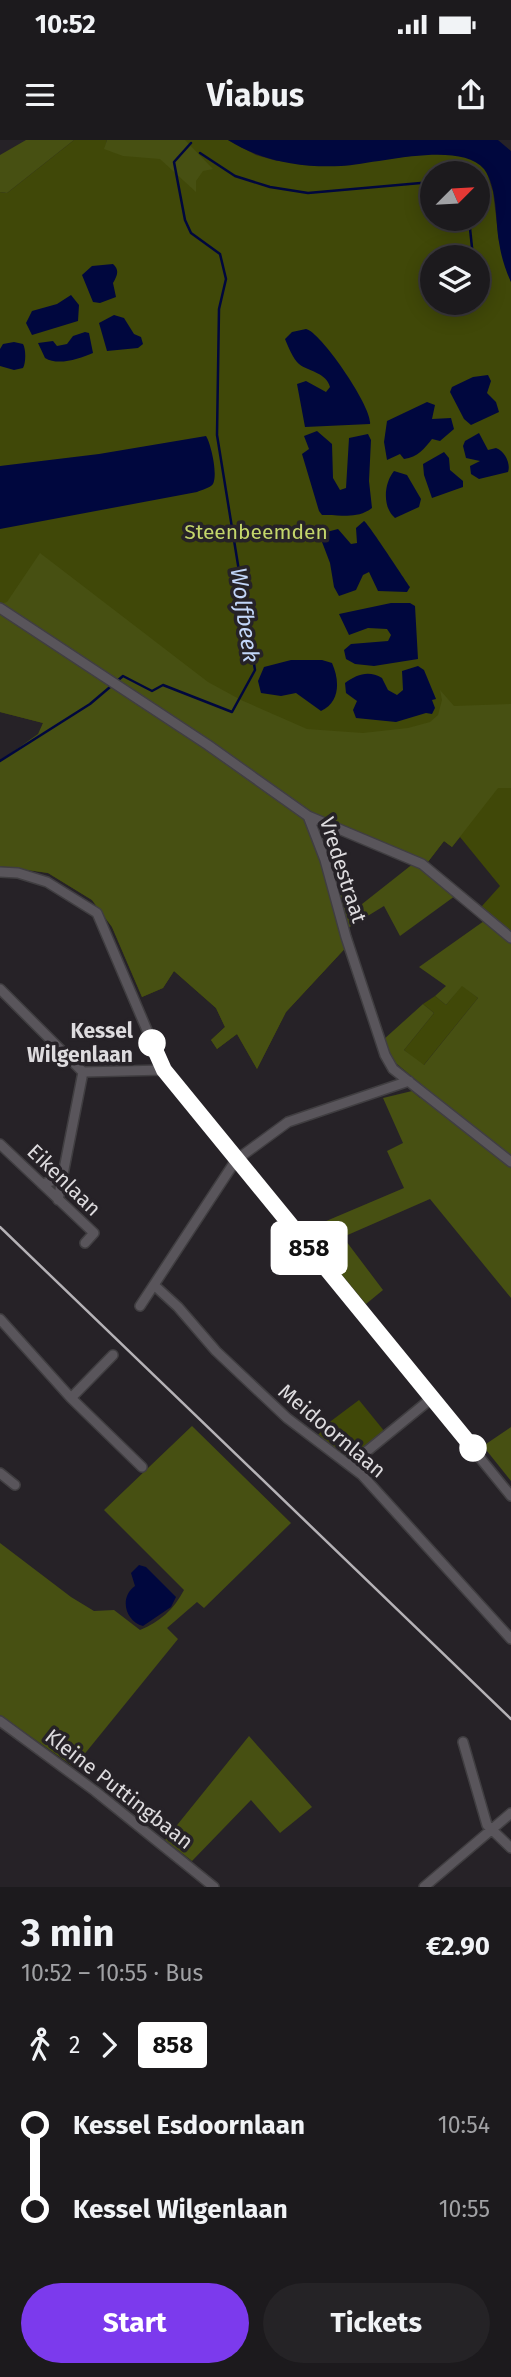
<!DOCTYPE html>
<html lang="en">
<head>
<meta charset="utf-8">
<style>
	:root { --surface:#1c1a1d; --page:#252326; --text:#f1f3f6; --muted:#a0a1a4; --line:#3a383b; --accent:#7c3aed }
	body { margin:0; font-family:"Fira Sans",sans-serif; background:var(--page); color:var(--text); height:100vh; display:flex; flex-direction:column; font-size:26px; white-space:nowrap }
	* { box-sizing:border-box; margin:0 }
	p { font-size:23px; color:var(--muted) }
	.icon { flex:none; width:38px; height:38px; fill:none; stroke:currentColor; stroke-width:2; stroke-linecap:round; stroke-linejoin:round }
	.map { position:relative; height:1747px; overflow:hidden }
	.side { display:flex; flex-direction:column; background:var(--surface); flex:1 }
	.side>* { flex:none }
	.badge { padding:0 14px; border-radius:5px; font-size:24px; line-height:46px }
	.needle { width:46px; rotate:66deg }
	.fabs { position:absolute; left:420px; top:21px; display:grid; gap:14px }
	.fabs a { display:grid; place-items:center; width:70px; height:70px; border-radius:50%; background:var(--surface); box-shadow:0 4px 18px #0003,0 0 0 2px var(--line); font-size:35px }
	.map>.badge { position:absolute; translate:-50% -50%; box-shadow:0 0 0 4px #fff }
	.legs { display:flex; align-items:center; gap:10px; height:77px; padding:0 21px; font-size:23px }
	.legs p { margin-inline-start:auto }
	.overview { display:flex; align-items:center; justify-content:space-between; height:119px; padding:0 21px }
	h1 { font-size:38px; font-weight:700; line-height:52px }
	.action { display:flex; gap:14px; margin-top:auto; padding:14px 21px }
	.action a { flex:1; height:80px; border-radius:42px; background:var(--accent); color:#fff; font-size:28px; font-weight:700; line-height:80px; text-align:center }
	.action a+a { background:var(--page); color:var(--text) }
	ul { padding:0 21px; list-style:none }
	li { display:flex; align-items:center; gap:24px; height:84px; font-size:26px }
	li i { display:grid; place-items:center; width:10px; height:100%; margin:0 9px; background:currentColor }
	li i::after { content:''; width:18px; height:18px; margin:-9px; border:5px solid; border-radius:50%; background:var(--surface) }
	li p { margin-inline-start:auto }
	li:first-child i { background:linear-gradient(#0000 50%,currentColor 0) }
	li:last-child i { background:linear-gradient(currentColor 50%,#0000 0) }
	.status { display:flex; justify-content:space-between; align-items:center; height:49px; padding:0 35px; background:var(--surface); direction:ltr }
	.status svg { height:19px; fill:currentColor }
	header { display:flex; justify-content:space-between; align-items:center; height:91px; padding:0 21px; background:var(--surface); font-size:32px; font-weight:700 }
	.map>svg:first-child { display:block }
	.green { fill:#404808; fill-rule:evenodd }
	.forest { fill:#475012; fill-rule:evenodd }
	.water { fill:#00073e }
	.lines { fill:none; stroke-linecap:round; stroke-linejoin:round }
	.stream { stroke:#00073e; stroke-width:2.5 }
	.minor-casing { stroke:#403e41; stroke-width:12 }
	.minor { stroke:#59555b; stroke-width:9 }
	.rail { stroke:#b5b2b6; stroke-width:2.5 }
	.line-1-casing { stroke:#fff; stroke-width:16 }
	.line-1 { stroke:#fff; stroke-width:10 }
	.stop-1-dot { fill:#fff; stroke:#fff; stroke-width:3.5 }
	.labels { text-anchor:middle; stroke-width:7; stroke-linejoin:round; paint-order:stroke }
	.park-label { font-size:21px; fill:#c4d66b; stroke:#262227 }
	.street-label { font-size:21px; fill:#dddbde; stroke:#262227 }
	.stop-label { font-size:21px; font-weight:bold; fill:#dddbde; stroke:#262227; text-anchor:end }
	.water-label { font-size:23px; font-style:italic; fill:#c2d6f9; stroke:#262227 }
</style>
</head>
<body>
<div class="status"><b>10:52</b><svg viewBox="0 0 49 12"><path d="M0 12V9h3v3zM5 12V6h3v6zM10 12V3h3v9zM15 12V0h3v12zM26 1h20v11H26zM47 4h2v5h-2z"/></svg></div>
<header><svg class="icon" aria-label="menu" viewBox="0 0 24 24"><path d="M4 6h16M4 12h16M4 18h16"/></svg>Viabus<svg class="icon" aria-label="share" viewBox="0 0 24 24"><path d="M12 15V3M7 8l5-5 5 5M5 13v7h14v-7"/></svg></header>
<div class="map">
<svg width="511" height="1747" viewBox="0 0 511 1747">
	<rect width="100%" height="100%" fill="#262227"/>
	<!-- green -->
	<path class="green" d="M74 0H107L105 9 183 0H228L256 15 277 21 384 19 427 14 457 13 473 17 486 30 493 52 499 101 511 142V804L484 781 482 766 500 746 460 697 452 707 444 701 424 727 314 675 319 696 324 701 351 802 286 872 257 929 237 894 217 909 211 900 225 887 216 868 174 831 163 848 142 857 112 787 92 760 48 733 0 726 43 583 0 572V52L7 53ZM432 33H478V79H432ZM432 117H478V163H432Z
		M462 845 478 858 423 926 404 910 434 873 423 864 435 856 446 865Z
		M359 1260 385 1292 349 1320 317 1296 331 1281Z"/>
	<!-- forest -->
	<path class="forest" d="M26 0H74L7 53 0 52V15Z
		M107 0H185L213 29 203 31 196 41V52L160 19 123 16 104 9Z
		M40 413 208 542 241 560 307 589 363 593 408 588 430 582 438 575 442 560 440 550 454 566 511 564V648H498L452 707 444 701 424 727 455 756 400 796 384 766 348 788 351 802 286 872 257 929 237 894 217 909 211 900 225 887 216 868 174 831 163 848 142 857 112 787 92 760 48 733 0 726V621L38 594 43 583 0 572V464L7 462ZM314 675 414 723 357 768 350 753 339 756Z
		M484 781 511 804V1158L430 1059 343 1097 383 1150 366 1164 305 1090 404 1048 387 1011 403 1003 383 958 412 951 420 958 427 949 392 920 383 900 423 864 434 873 404 910 424 925 478 858 462 846 446 865 435 856 446 846 419 827Z
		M192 1286 291 1383 204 1468 197 1462 167 1488 178 1499 74 1627 0 1575V1403L71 1457 94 1471 114 1470 140 1490C160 1482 174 1469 184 1450L104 1370Z
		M511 1287V1341L483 1306Z
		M249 1596 312 1667 280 1693 251 1660 192 1721 165 1700Z"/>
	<!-- water -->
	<path class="water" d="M228 0H498L511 11V142C505 129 501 116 499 102 495 79 498 48 484 29 459 0 377 24 341 26 302 28 261 21 228 0Z
		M113 124C120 130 117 136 113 143L116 157 100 163 93 162 82 135 92 126Z
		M71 155 79 165 78 181 32 195 26 183 32 171 57 164Z
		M114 175 124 178 134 194 141 197 143 204 138 208 107 211 99 183Z
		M306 189C320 191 373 268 370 284L305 287 297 244 306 241 326 252 330 247C326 232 309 232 299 224 293 219 288 206 285 199L292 192Z
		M85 192 89 193 93 213C79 219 58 226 45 218L38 203 53 201 57 206 67 204 73 196Z
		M14 202 23 204C26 209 26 223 23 228L14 230 0 226V209L3 204Z
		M488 235 491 241 487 253 496 262 499 272 471 285 464 279 450 252 452 247 473 237Z
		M427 262 435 265 432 279 451 278 454 289 440 301 432 299C424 309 418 317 404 319L400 314 387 320 384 302 387 281Z
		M317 291 332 304 333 338 340 350 346 348 349 298 368 294 371 300 369 341 372 368C356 380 341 374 322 375L319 371 302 314 309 309 304 296Z
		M479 293 488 310 496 308C505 311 511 324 508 332L479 339 471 334 470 326 480 321 466 318 463 306 465 301Z
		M206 296C211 304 218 334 213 344 210 348 201 350 197 352L0 389V326L99 314Z
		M444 312 449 318 450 330 463 341V347L432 358 424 335 423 324Z
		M394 331 407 335 421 359 419 367 395 378C382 367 384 343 394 331Z
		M364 381C368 383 403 437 410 447L407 452 378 451 369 432 363 435 356 450 339 456 334 447 330 423 319 394 338 389 351 404 357 403 356 388Z
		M391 463H410L415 466 418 519 374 526 355 524 346 519 344 510 351 504 388 501 391 495 387 489 368 488 349 495 339 474Z
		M291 520H322L332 523C340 541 340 562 321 571L296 553 281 556 261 553 258 541 264 527Z
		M418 526 424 530 436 559 432 560 435 568 432 574 426 573 396 582 356 578 353 570 357 561 346 553 345 543C357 534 369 530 382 538L388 550 397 555 403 550 402 531Z
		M139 1425 146 1427 176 1457 171 1467 143 1486C125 1481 119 1457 135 1446L131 1433Z"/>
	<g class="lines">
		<!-- stream -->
		<path class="stream" d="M200 13 235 36 270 47 308 53 432 42
			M469 79 473 117
			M478 134 483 149
			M0 621 90 564 123 536 152 551 163 545 232 572 255 530 217 295 219 169 226 139 220 114 191 93 185 80 174 22 191 3"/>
		<defs>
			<path id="minor" d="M0 468 208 605 308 676 325 720 346 797 385 915 393 929 511 1022
				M308 676 422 724 511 798
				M0 732 18 733 47 742 97 773 164 930 511 1356
				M0 849 83 932 164 930
				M0 1004 94 1093 85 1103
				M42 1044 62 1038
				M58 1060 83 932
				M154 1145 178 1167 216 1211 287 1278 362 1335 511 1499
				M140 1166 236 1020 288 982 409 941
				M0 1179 71 1258 142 1327
				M71 1258 113 1215
				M350 1325 432 1258
				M0 1333 15 1345
				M0 1581 95 1651 214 1747
				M463 1602 487 1685 511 1708
				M424 1747 511 1673"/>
		</defs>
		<!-- minor casing -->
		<use href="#minor" class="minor-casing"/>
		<!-- minor -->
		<use href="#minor" class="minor"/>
		<!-- rail -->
		<path class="rail" d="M0 1087 511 1579"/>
	</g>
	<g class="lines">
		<defs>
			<path id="line-1" d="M152 903 164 930 473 1308"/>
		</defs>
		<!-- line-1 casing -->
		<use href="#line-1" class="line-1-casing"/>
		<!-- line-1 -->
		<use href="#line-1" class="line-1"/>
	</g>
	<!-- markers -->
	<g class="stop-1-dot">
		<circle cx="152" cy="903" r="12"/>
		<circle cx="473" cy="1308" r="12"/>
	</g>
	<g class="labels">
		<!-- park labels -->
		<g class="park-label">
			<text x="256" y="399">Steenbeemden</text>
		</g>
		<!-- street labels -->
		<g class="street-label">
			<text transform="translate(343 730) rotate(72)" y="7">Vredestraat</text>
			<text transform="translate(64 1040) rotate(44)" y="7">Eikenlaan</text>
			<text transform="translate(332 1291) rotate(40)" y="7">Meidoornlaan</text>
			<text transform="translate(119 1649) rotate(38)" y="7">Kleine Puttingbaan</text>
		</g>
		<!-- stop labels -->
		<g class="stop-label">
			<text x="133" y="898">Kessel<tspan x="133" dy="24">Wilgenlaan</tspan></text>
		</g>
		<!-- water labels -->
		<g class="water-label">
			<text transform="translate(245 475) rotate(82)" y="8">Wolfbeek</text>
		</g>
	</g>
</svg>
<div class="fabs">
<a><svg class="needle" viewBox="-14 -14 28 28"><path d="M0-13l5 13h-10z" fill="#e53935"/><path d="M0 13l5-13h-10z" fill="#a0a1a4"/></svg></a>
<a><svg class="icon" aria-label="layers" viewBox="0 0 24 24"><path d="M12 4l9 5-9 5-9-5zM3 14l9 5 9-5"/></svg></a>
</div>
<b class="badge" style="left:309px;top:1108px;background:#fff;color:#111">858</b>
</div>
<section class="side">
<div class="overview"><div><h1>3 min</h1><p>10:52 – 10:55 · Bus</p></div><b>€2.90</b></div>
<div class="legs"><svg class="icon" aria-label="walk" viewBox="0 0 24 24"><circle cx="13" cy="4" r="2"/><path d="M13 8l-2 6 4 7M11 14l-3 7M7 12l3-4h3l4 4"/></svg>2<svg class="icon" aria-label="forward" viewBox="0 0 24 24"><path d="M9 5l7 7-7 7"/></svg><b class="badge" style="background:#fff;color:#111">858</b></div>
<ul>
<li><i style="color:#fff"></i><b>Kessel Esdoornlaan</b><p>10:54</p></li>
<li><i style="color:#fff"></i><b>Kessel Wilgenlaan</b><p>10:55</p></li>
</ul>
<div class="action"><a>Start</a><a>Tickets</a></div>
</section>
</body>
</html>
